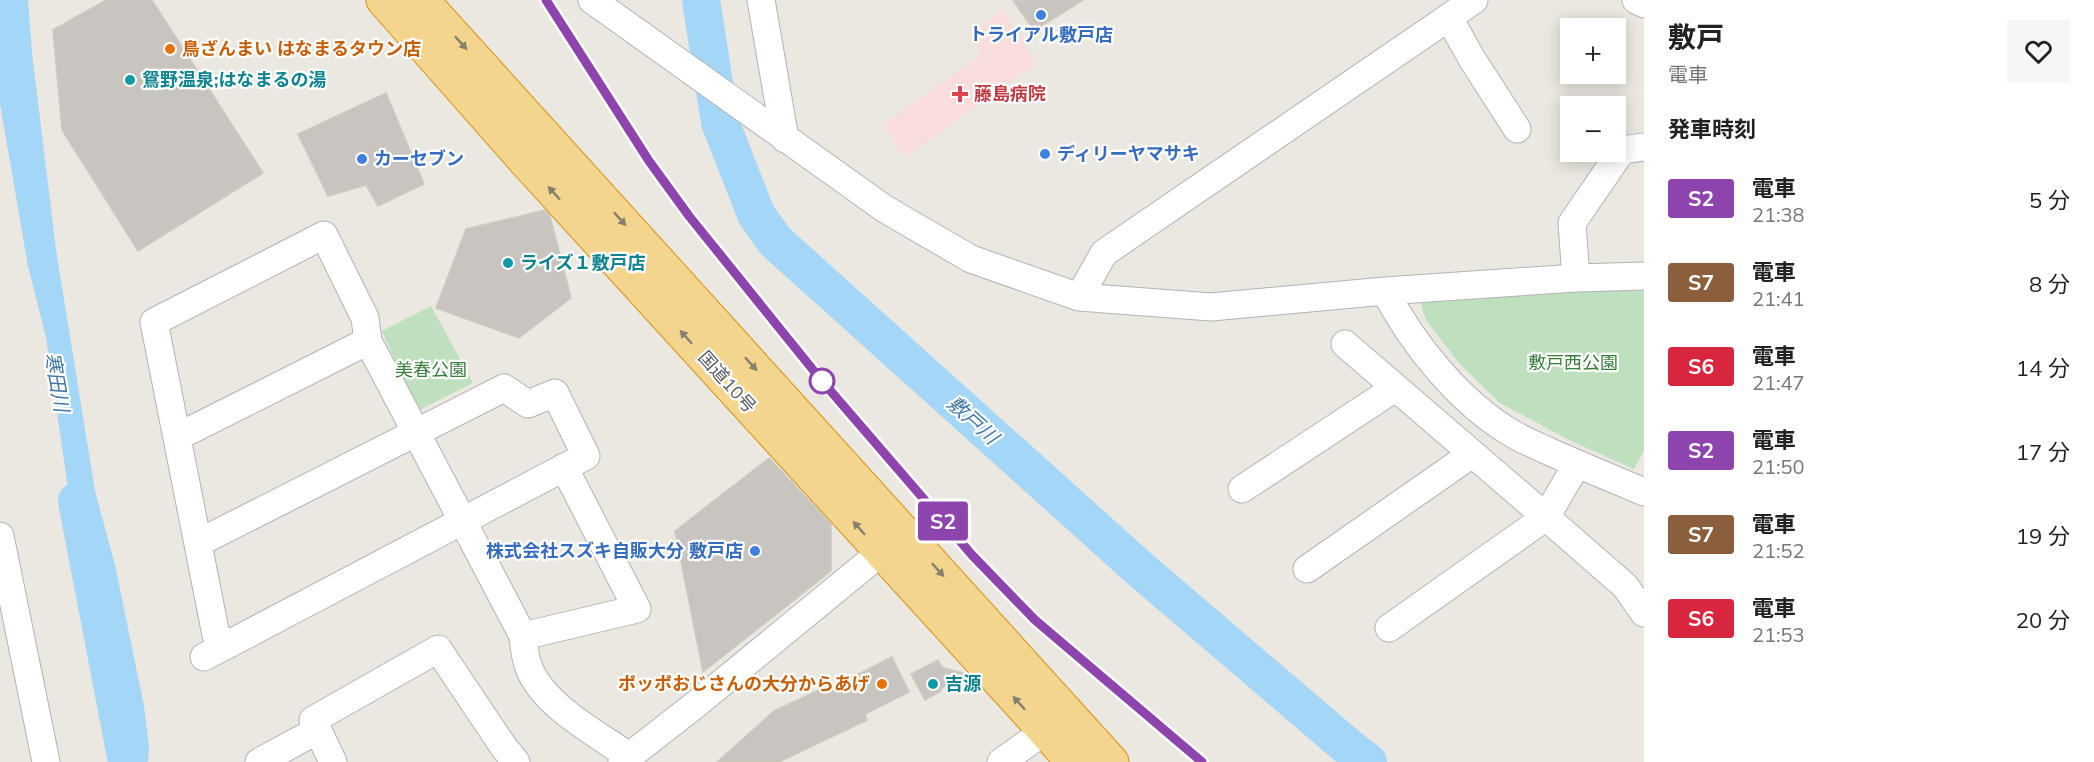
<!DOCTYPE html>
<html lang="ja">
<head>
<meta charset="utf-8">
<style>
	:root { --surface:#fff; --page:#f6f6f6; --text:#222; --muted:#767676 }
	body { margin:0; font-family:Mulish,"Noto Sans JP",sans-serif; background:var(--page); color:var(--text); height:100vh; display:flex; flex-direction:column; font-size:22px; white-space:nowrap }
	* { box-sizing:border-box; margin:0 }
	p { font-size:20px; color:var(--muted) }
	.icon { flex:none; width:33px; height:33px; fill:none; stroke:currentColor; stroke-width:2; stroke-linecap:round; stroke-linejoin:round }
	.map { position:relative; flex:1; overflow:hidden }
	.panel { display:flex; flex-direction:column; background:var(--surface); width:450px }
	.panel>* { flex:none }
	.badge { padding:0 12px; border-radius:4px; font-size:21px; line-height:39px }
	.controls { position:absolute; left:1560px; top:18px; display:grid; gap:12px }
	.controls a { display:grid; place-items:center; width:66px; height:66px; border-radius:0px; background:var(--surface); box-shadow:0 3px 15px #0003; font-size:30px }
	.map>.badge { position:absolute; translate:-50% -50%; box-shadow:0 0 0 3px #fff }
	h2 { padding:0 24px; font-size:22px; line-height:54px }
	.round { display:grid; place-items:center; flex:none; width:63px; height:63px; border-radius:0px; background:var(--page) }
	.head { display:flex; align-items:center; justify-content:space-between; height:102px; padding:0 24px }
	h1 { font-size:28px; font-weight:700; line-height:45px }
	ul { padding:0; list-style:none }
	li { display:flex; align-items:center; gap:18px; height:84px; padding:0 24px }
	li div { flex:1 }
	li b { display:block; font-size:22px }
	li em { font-style:normal }
	li .badge { min-width:66px; font-weight:700; text-align:center }
	main { display:flex; flex:1; min-height:0 }
	.map>svg:first-child { display:block }
	.medical { fill:#f8dddc }
	.green { fill:#bfe0be }
	.water { fill:#a3d6f7 }
	.lines { fill:none; stroke-linecap:round; stroke-linejoin:round }
	.river { stroke:#a3d6f7; stroke-width:38 }
	.building { fill:#c8c4bf; stroke:#cec9bf; stroke-width:1.5 }
	.minor-casing { stroke:#b1b3b7; stroke-width:29 }
	.highway-casing { stroke:#d79113; stroke-width:35 }
	.minor { stroke:#fff; stroke-width:27 }
	.highway { stroke:#f3d58e; stroke-width:33 }
	.rail { stroke:#afb0b0; stroke-width:4.5; stroke-dasharray:1.5 8; stroke-linecap:butt }
	.oneway { fill:#87806e }
	.line-casing { stroke:#fff; stroke-width:14 }
	.line { stroke:#8e44ad; stroke-width:9 }
	.shop-dot { fill:#3f7fe0; stroke:#fff; stroke-width:2 }
	.food-dot { fill:#e8710a; stroke:#fff; stroke-width:2 }
	.culture-dot { fill:#0f9aa8; stroke:#fff; stroke-width:2 }
	.health-dot { fill:#e0444e; stroke:#fff; stroke-width:2 }
	.stop-dot { fill:#fff; stroke:#8e44ad; stroke-width:3 }
	.labels { text-anchor:middle; stroke-width:4.5; stroke-linejoin:round; paint-order:stroke }
	.shop-label { font-size:18px; font-weight:bold; fill:#366cbe; stroke:#fff; text-anchor:start }
	.food-label { font-size:18px; font-weight:bold; fill:#c56008; stroke:#fff; text-anchor:start }
	.culture-label { font-size:18px; font-weight:bold; fill:#0d838f; stroke:#fff; text-anchor:start }
	.health-label { font-size:18px; font-weight:bold; fill:#be3a42; stroke:#fff; text-anchor:start }
	.park-label { font-size:18px; fill:#3a7d3a; stroke:#fff }
	.street-label { font-size:18px; fill:#595c60; stroke:#fff }
	.water-label { font-size:20px; font-style:italic; fill:#4378a6; stroke:#fff }
</style>
</head>
<body>
<main>
<div class="map">
<svg width="1644" height="762" viewBox="0 0 1644 762">
	<rect width="100%" height="100%" fill="#eae8e0"/>
	<!-- medical -->
	<path class="medical" d="M1003 10 1036 64 905 157 882 125 981 55 970 35Z"/>
	<!-- green -->
	<path class="green" d="M1644 290V450L1634 469 1569 440 1500 403 1459 363 1426 320 1421 305 1423 302 1436 296Z
		M431 306 473 383 417 411 382 331Z"/>
	<!-- water -->
	<path class="water" d="M0 0H28L32 53 56 250 95 491 115 565 144 706 149 746 148 762H136L130 701 113 608 77 533 70 502 46 337 28 266 0 104Z"/>
	<g class="lines">
		<!-- river -->
		<path class="river" d="M701 0 720 122 756 214 775 241 1141 570 1347 746 1368 762
			M77 501 127 762"/>
	</g>
	<!-- building -->
	<path class="building" d="M106 0H152L263 173 138 251 62 130 53 30Z
		M1013 0H1083L1034 31Z
		M386 93 424 184 378 206 366 185 328 196 298 134Z
		M545 210 550 216 571 298 519 338 436 308 466 229Z
		M769 458 831 524V571L703 672 675 531Z
		M892 657 909 692 865 714 867 720 779 762H717L774 711 832 684 833 687Z
		M938 660 943 668 968 674 940 689 941 691 925 700 911 674Z"/>
	<g class="lines">
		<defs>
			<path id="minor" d="M592 0 885 209 971 259 1079 297 1211 307 1385 291 1576 278 1644 276
				M761 0 785 139
				M1636 0 1644 4
				M1449 18 1472 59 1517 129
				M1576 278 1572 223 1622 150 1644 147
				M1385 291C1413 345 1460 403 1513 434 1523 440 1535 445 1546 450 1579 465 1611 478 1644 492
				M1079 297 1104 253 1474 0
				M1345 344 1546 517 1577 464
				M177 437 368 341
				M1242 489 1395 388
				M0 536 46 762
				M198 543 504 388 528 404 555 393 586 456 204 657
				M1307 569 1472 454
				M1389 628 1546 517 1625 586 1644 613
				M523 636 637 609 564 467
				M229 644 216 635 154 322 324 235 365 318 368 341 523 636C524 647 525 658 529 668 544 706 597 734 629 756
				M259 762 318 730
				M333 762 313 720 438 649 503 746 516 762
				M622 762 695 705 896 540
				M1001 762 1045 731"/>
			<path id="highway" d="M383 0 524 160 1073 762
				M422 0 1112 762"/>
		</defs>
		<!-- minor casing -->
		<use href="#minor" class="minor-casing"/>
		<!-- highway casing -->
		<use href="#highway" class="highway-casing"/>
		<!-- minor -->
		<use href="#minor" class="minor"/>
		<!-- highway -->
		<use href="#highway" class="highway"/>
		<!-- rail -->
		<path class="rail" d="M546 0 649 161 689 216 822 381 972 555 1035 620 1202 762"/>
	</g>
	<!-- one-way arrows -->
	<defs><path id="oneway-solid" d="M-6-.8H1V-3.2L6.5 0L1 3.2V.8H-6Z" transform="scale(1.5)"/></defs>
	<g class="oneway">
		<use href="#oneway-solid" transform="translate(461 43) rotate(48)"/>
		<use href="#oneway-solid" transform="translate(554 193) rotate(-132)"/>
		<use href="#oneway-solid" transform="translate(620 219) rotate(48)"/>
		<use href="#oneway-solid" transform="translate(686 337) rotate(-132)"/>
		<use href="#oneway-solid" transform="translate(751 364) rotate(48)"/>
		<use href="#oneway-solid" transform="translate(859 528) rotate(-132)"/>
		<use href="#oneway-solid" transform="translate(938 570) rotate(48)"/>
		<use href="#oneway-solid" transform="translate(1019 703) rotate(-132)"/>
	</g>
	<g class="lines">
		<defs>
			<path id="line" d="M546 0 649 161 689 216 822 381 972 555 1035 620 1202 762"/>
		</defs>
		<!-- line casing -->
		<use href="#line" class="line-casing"/>
		<!-- line -->
		<use href="#line" class="line"/>
	</g>
	<!-- markers -->
	<g class="shop-dot">
		<circle cx="1041" cy="15" r="6"/>
		<circle cx="1045" cy="154" r="6"/>
		<circle cx="362" cy="159" r="6"/>
		<circle cx="755" cy="551" r="6"/>
	</g>
	<g class="food-dot">
		<circle cx="170" cy="49" r="6"/>
		<circle cx="882" cy="684" r="6"/>
	</g>
	<g class="culture-dot">
		<circle cx="130" cy="80" r="6"/>
		<circle cx="508" cy="263" r="6"/>
		<circle cx="933" cy="684" r="6"/>
	</g>
	<path class="health-dot" d="M957 85h6v6h6v6h-6v6h-6v-6h-6v-6h6z"/>
	<circle class="stop-dot" cx="822" cy="381" r="12"/>
	<g class="labels">
		<!-- shop labels -->
		<g class="shop-label">
			<text x="1041" y="41" text-anchor="middle">トライアル敷戸店</text>
			<text x="1057" y="160">ディリーヤマサキ</text>
			<text x="374" y="165">カーセブン</text>
			<text x="743" y="557" text-anchor="end">株式会社スズキ自販大分 敷戸店</text>
		</g>
		<!-- food labels -->
		<g class="food-label">
			<text x="182" y="55">鳥ざんまい はなまるタウン店</text>
			<text x="870" y="690" text-anchor="end">ポッポおじさんの大分からあげ</text>
		</g>
		<!-- culture labels -->
		<g class="culture-label">
			<text x="142" y="86">鴛野温泉;はなまるの湯</text>
			<text x="520" y="269">ライズ１敷戸店</text>
			<text x="945" y="690">吉源</text>
		</g>
		<!-- health labels -->
		<g class="health-label">
			<text x="974" y="100">藤島病院</text>
		</g>
		<!-- park labels -->
		<g class="park-label">
			<text x="1573" y="369">敷戸西公園</text>
			<text x="431" y="376">美春公園</text>
		</g>
		<!-- street labels -->
		<g class="street-label">
			<text transform="translate(727 382) rotate(48)" y="6">国道10号</text>
		</g>
		<!-- water labels -->
		<g class="water-label">
			<text transform="translate(57 382) rotate(80)" y="7">寒田川</text>
			<text transform="translate(973 420) rotate(42)" y="7">敷戸川</text>
		</g>
	</g>
</svg>
<div class="controls">
<a>+</a>
<a>−</a>
</div>
<b class="badge" style="left:943px;top:521px;background:#8e44ad;color:#fff">S2</b>
</div>
<section class="panel">
<div class="head"><div><h1>敷戸</h1><p>電車</p></div><a class="round"><svg class="icon" aria-label="heart" viewBox="0 0 24 24"><path d="M12 20l-8-8c-3-5 5-10 8-4 3-6 11-1 8 4z"/></svg></a></div>
<h2>発車時刻</h2>
<ul>
<li><span class="badge" style="background:#8e44ad;color:#fff">S2</span><div><b>電車</b><p>21:38</p></div><em>5 分</em></li>
<li><span class="badge" style="background:#8b5e3c;color:#fff">S7</span><div><b>電車</b><p>21:41</p></div><em>8 分</em></li>
<li><span class="badge" style="background:#d7263d;color:#fff">S6</span><div><b>電車</b><p>21:47</p></div><em>14 分</em></li>
<li><span class="badge" style="background:#8e44ad;color:#fff">S2</span><div><b>電車</b><p>21:50</p></div><em>17 分</em></li>
<li><span class="badge" style="background:#8b5e3c;color:#fff">S7</span><div><b>電車</b><p>21:52</p></div><em>19 分</em></li>
<li><span class="badge" style="background:#d7263d;color:#fff">S6</span><div><b>電車</b><p>21:53</p></div><em>20 分</em></li>
</ul>
</section>
</main>
</body>
</html>
